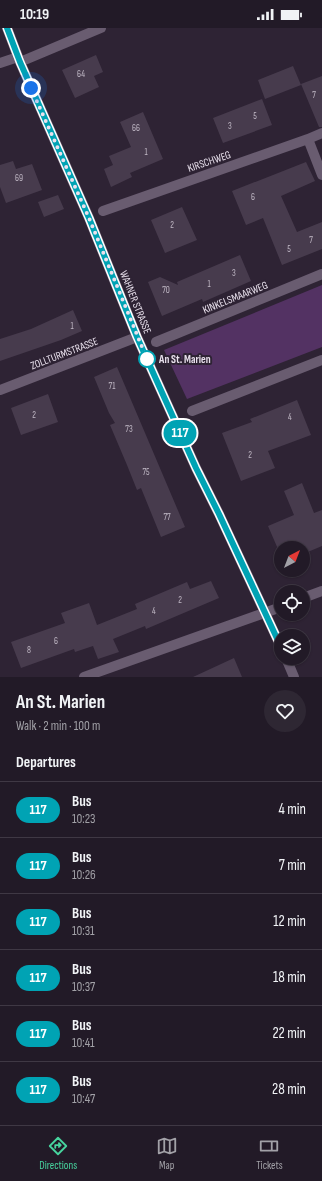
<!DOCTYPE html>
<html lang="en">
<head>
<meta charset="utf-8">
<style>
	:root { --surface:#221a27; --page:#2e2733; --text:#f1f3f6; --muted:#a2a1a7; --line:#3f3844; --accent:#47d49e }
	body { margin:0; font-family:"Sofia Sans Condensed",sans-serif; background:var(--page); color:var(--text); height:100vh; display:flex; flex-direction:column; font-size:15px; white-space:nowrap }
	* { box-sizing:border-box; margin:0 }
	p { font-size:13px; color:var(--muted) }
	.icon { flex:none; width:22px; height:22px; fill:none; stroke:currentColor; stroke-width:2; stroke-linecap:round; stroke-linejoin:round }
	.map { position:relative; height:649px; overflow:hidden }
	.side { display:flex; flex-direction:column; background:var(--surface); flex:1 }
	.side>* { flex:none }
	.badge { padding:0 8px; border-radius:13px; font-size:14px; line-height:26px }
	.needle { width:26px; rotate:42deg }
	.controls { position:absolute; left:274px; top:513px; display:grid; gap:8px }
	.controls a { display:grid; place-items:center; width:36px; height:36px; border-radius:50%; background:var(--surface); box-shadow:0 1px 3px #0004,0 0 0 1px var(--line); font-size:20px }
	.you { position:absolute; width:20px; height:20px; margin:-10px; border:3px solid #fff; border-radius:50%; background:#1a73e8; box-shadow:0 0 0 6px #1a73e833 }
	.map>.badge { position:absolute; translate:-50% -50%; box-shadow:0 0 0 2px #fff }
	h2 { padding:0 16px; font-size:15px; line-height:36px }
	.round { display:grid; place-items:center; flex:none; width:42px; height:42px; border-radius:21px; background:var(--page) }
	.overview { display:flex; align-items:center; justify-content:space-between; height:68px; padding:0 16px }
	h1 { font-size:19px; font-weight:700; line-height:30px }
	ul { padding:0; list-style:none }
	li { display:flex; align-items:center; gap:12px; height:56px; padding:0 16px; border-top:1px solid var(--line) }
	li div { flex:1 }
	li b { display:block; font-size:15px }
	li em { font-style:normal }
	li .badge { min-width:44px; font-weight:700; text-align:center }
	.status { display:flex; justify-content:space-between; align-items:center; height:28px; padding:0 20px; background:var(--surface); direction:ltr }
	.status svg { height:11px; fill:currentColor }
	.tabs { display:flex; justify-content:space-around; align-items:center; height:56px; border-top:1px solid var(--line); background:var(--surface); font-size:11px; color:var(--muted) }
	.tabs a { display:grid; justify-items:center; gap:2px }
	.tabs .selected { color:var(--accent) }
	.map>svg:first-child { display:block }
	.green { fill:#533263 }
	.building { fill:#473b4d }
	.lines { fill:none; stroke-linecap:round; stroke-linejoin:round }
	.minor { stroke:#695c70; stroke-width:10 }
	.line-casing { stroke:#fff; stroke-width:9 }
	.line { stroke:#00a3b4; stroke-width:6 }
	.walk { stroke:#e9e1ed; stroke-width:4; stroke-dasharray:0 7.2 }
	.stop-dot { fill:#fff; stroke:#00a3b4; stroke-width:2 }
	.labels { text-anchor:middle; stroke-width:4; stroke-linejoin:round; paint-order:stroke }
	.number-label { font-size:9px; fill:#c0b8c5 }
	.street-label { font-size:11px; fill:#e9e1ed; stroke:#2e2334 }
	.stop-label { font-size:11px; font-weight:bold; fill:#e9e1ed; stroke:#2e2334; text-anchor:start }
</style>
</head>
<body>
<div class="status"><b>10:19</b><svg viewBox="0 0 49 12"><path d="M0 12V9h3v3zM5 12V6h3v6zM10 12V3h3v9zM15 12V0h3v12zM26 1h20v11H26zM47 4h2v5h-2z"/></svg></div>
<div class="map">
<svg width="322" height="649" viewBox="0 0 322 649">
	<rect width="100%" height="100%" fill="#2e2334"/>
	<!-- green -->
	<path class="green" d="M322 257V319L187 371 164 322Z"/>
	<!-- building -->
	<path class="building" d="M96 27 103 44 94 48 99 59 75 70 62 42Z
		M293 38 301 57 265 71 258 52Z
		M322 48V99H319L301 56Z
		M262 71 272 97 223 115 213 90Z
		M143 84 163 131 130 145 132 149 111 159 104 141 113 137 109 128 131 119 120 94Z
		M13 133 16 141 32 136 42 162 6 175 0 159V137Z
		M306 134 315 153 281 168 297 204 322 194V221L282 237 263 190 246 197 232 163Z
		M58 167 64 181 44 189 38 174Z
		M182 179 197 212 165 225 151 192Z
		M240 227 251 253 203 274 202 271 162 288 148 254 160 249 178 257 177 254Z
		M73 282 82 303 61 312 0 333V311L31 301Z
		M117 339 185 499 161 509 141 460 137 462 127 437 110 397 115 395 109 385 94 349Z
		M48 366 58 394 21 407 11 380Z
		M297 372 311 407 268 423 275 440 241 453 222 405 252 394 250 391Z
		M302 455 314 485 322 482V518L303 526V520H281V528L268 498 294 487 284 463Z
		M211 553 219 570 146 601 145 598 113 611 119 624 98 631 93 618 75 624 74 621 21 640 11 614 65 595 61 585 89 575 97 597 137 581 135 576 187 554 190 561Z
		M234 630 242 649H193Z"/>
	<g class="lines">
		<!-- minor -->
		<path class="minor" d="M7 0 20 34 89 190 137 309 196 440 219 486 281 619
			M20 34 101 0
			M0 35 18 29
			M308 111 322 147
			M103 183 308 111 322 105
			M156 314 322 246
			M0 362 137 309
			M192 383 322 332
			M303 570 322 563
			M286 630 294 649
			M84 649 281 579"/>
	</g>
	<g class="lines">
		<defs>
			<path id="line" d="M7 0 20 34 89 190 137 309 196 440 219 486 281 619"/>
		</defs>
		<!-- line casing -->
		<use href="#line" class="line-casing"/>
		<!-- line -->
		<use href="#line" class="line"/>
		<!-- walk -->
		<path class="walk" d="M31 60 89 190 147 331"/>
	</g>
	<!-- markers -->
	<circle class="stop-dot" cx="147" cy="331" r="8"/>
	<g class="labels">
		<!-- number labels -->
		<g class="number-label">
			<text x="81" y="49">64</text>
			<text x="314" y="70">7</text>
			<text x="255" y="91">5</text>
			<text x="230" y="101">3</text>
			<text x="136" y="103">66</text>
			<text x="146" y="127">1</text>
			<text x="19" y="153">69</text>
			<text x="253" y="172">6</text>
			<text x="172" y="200">2</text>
			<text x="311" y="215">7</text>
			<text x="289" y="224">5</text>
			<text x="234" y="248">3</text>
			<text x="209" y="259">1</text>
			<text x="166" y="265">70</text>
			<text x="72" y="301">1</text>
			<text x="112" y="361">71</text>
			<text x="34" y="390">2</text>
			<text x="290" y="392">4</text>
			<text x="129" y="404">73</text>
			<text x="250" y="430">2</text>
			<text x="146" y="447">75</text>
			<text x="167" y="492">77</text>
			<text x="180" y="575">2</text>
			<text x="154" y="586">4</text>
			<text x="56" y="616">6</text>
			<text x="29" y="625">8</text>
		</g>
		<!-- street labels -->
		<g class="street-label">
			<text transform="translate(209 133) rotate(-19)" y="4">KIRSCHWEG</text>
			<text transform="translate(235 269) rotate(-22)" y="4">KINKELSMAARWEG</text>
			<text transform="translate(136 274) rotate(68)" y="4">WAHNER STRASSE</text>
			<text transform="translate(64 325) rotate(-21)" y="4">ZOLLTURMSTRASSE</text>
		</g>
		<!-- stop labels -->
		<g class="stop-label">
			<text x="159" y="335">An St. Marien</text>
		</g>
	</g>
</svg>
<div class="controls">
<a><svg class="needle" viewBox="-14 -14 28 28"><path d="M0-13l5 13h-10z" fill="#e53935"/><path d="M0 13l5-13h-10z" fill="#a2a1a7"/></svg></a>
<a><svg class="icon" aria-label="locate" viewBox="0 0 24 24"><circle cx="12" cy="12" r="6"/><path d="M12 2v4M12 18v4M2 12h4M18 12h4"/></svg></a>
<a><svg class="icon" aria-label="layers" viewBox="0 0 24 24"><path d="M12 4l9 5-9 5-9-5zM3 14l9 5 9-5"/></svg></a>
</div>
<div class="you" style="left:31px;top:60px"></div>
<b class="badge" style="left:180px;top:405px;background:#00a3b4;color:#fff">117</b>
</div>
<section class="side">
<div class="overview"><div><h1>An St. Marien</h1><p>Walk · 2 min · 100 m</p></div><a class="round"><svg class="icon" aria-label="heart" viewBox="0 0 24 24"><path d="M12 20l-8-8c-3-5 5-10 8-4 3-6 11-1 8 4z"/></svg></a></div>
<h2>Departures</h2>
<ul>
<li><span class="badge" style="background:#00a3b4;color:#fff">117</span><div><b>Bus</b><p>10:23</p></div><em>4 min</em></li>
<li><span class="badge" style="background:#00a3b4;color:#fff">117</span><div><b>Bus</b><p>10:26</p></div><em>7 min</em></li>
<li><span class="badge" style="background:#00a3b4;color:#fff">117</span><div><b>Bus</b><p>10:31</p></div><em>12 min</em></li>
<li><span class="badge" style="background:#00a3b4;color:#fff">117</span><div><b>Bus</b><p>10:37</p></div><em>18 min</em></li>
<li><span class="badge" style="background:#00a3b4;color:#fff">117</span><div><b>Bus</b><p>10:41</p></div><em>22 min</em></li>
<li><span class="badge" style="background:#00a3b4;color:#fff">117</span><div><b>Bus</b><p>10:47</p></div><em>28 min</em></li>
</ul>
</section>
<nav class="tabs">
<a class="selected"><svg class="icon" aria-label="directions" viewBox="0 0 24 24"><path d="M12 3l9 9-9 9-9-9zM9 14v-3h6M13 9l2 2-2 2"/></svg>Directions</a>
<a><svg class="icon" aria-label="map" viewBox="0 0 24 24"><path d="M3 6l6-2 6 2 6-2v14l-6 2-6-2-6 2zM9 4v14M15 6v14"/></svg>Map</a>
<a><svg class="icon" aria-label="tickets" viewBox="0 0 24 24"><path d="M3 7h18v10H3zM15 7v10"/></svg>Tickets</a>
</nav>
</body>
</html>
